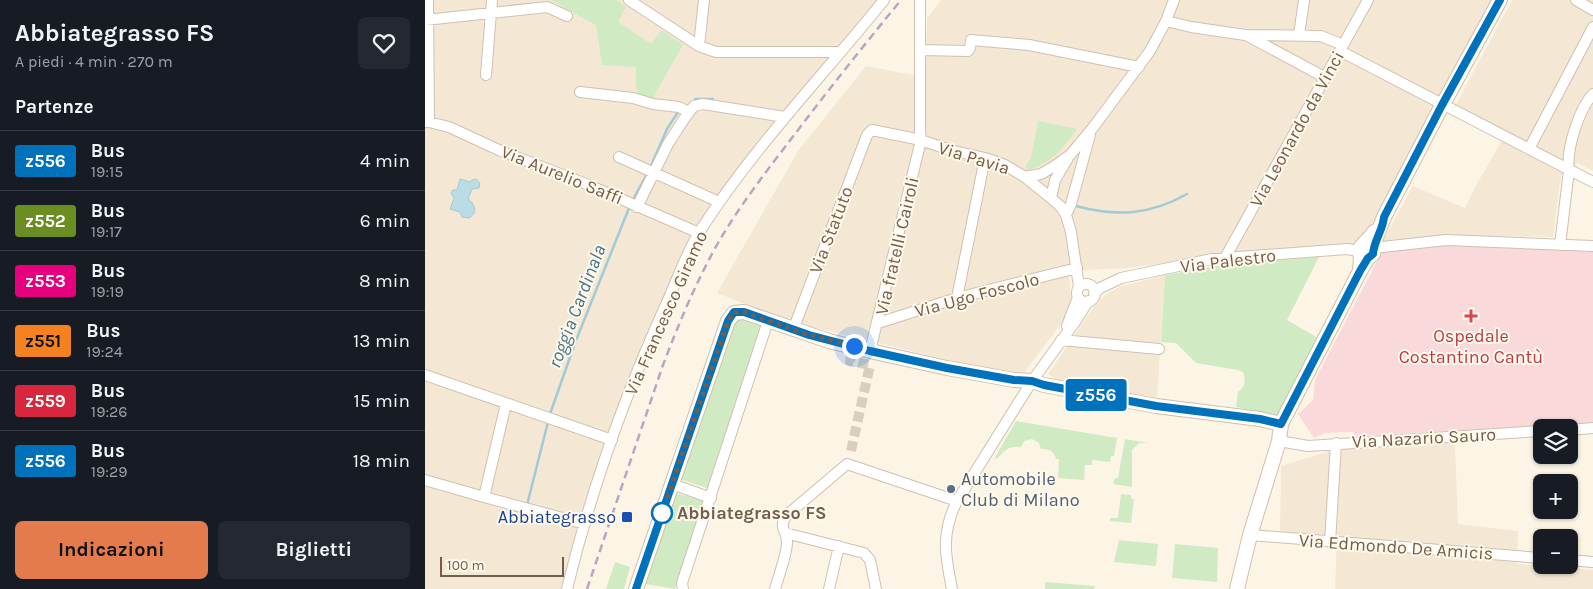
<!DOCTYPE html>
<html lang="it">
<head>
<meta charset="utf-8">
<style>
	:root { --surface:#171b24; --page:#242831; --text:#f1f3f6; --muted:#9ea1a6; --line:#363941; --accent:#e47b4d }
	body { margin:0; font-family:Karla,sans-serif; background:var(--page); color:var(--text); height:100vh; display:flex; flex-direction:column; font-size:19px; white-space:nowrap }
	* { box-sizing:border-box; margin:0 }
	p { font-size:16px; color:var(--muted) }
	.icon { flex:none; width:28px; height:28px; fill:none; stroke:currentColor; stroke-width:2; stroke-linecap:round; stroke-linejoin:round }
	.map { position:relative; flex:1; overflow:hidden }
	.side { display:flex; flex-direction:column; background:var(--surface); width:425px }
	.side>* { flex:none }
	.badge { padding:0 10px; border-radius:4px; font-size:18px; line-height:32px }
	.buttons { position:absolute; left:1108px; top:419px; display:grid; gap:10px }
	.buttons a { display:grid; place-items:center; width:45px; height:45px; border-radius:8px; background:var(--surface); box-shadow:0 1px 4px #0004; font-size:25px }
	.scale { position:absolute; left:15px; bottom:12px; width:124px; box-sizing:border-box; padding-left:5px; border:2px solid #755d4b; border-top:0; font-size:14px; line-height:18px; white-space:nowrap; color:#755d4b; -webkit-text-stroke:4px #fff9ec; paint-order:stroke }
	.you { position:absolute; width:25px; height:25px; margin:-12px; border:4px solid #fff; border-radius:50%; background:#1a73e8; box-shadow:0 0 0 8px #1a73e833 }
	.map>.badge { position:absolute; translate:-50% -50%; box-shadow:0 0 0 2px #fff }
	h2 { padding:0 15px; font-size:19px; line-height:45px }
	.round { display:grid; place-items:center; flex:none; width:52px; height:52px; border-radius:8px; background:var(--page) }
	.summary { display:flex; align-items:center; justify-content:space-between; height:85px; padding:0 15px }
	h1 { font-size:24px; font-weight:700; line-height:38px }
	.button { display:flex; gap:10px; margin-top:auto; padding:10px 15px }
	.button a { flex:1; height:58px; border-radius:8px; background:var(--accent); color:#111; font-size:20px; font-weight:700; line-height:58px; text-align:center }
	.button a+a { background:var(--page); color:var(--text) }
	ul { padding:0; list-style:none }
	li { display:flex; align-items:center; gap:15px; height:60px; padding:0 15px; border-top:1px solid var(--line) }
	li div { flex:1 }
	li b { display:block; font-size:19px }
	li em { font-style:normal }
	li .badge { min-width:55px; font-weight:700; text-align:center }
	main { display:flex; flex:1; min-height:0 }
	.map>svg:first-child { display:block }
	.residential { fill:#f4e8d4 }
	.medical { fill:#fad9da }
	.green { fill:#d0eac4 }
	.water { fill:#badce5; stroke:#a1cad7 }
	.lines { fill:none; stroke-linecap:round; stroke-linejoin:round }
	.stream { stroke:#a1cad7; stroke-width:2.5 }
	.street-tunnel { stroke:#dacfbf; stroke-width:10; stroke-dasharray:10 5; stroke-linecap:butt }
	.street-casing { stroke:#d0c0af; stroke-width:12 }
	.secondary-casing { stroke:#d1bea9; stroke-width:16 }
	.street { stroke:#fff; stroke-width:10 }
	.secondary { stroke:#fff; stroke-width:14 }
	.rail { stroke:#b9a4c6; stroke-width:2.5; stroke-dasharray:8 5; stroke-linecap:butt }
	.line-casing { stroke:#fff; stroke-width:11 }
	.line { stroke:#0072bc; stroke-width:8 }
	.walk { stroke:#755d4b; stroke-width:5; stroke-dasharray:0 9 }
	.health-dot { fill:#e0444e; stroke:#fff9ec; stroke-width:2 }
	.service-dot { fill:#5c6f8a; stroke:#fff9ec; stroke-width:2 }
	.stop-dot { fill:#fff; stroke:#0072bc; stroke-width:2.5 }
	.transit-dot { fill:#1a4fb4; stroke:#fff9ec; stroke-width:2 }
	.labels { text-anchor:middle; stroke-width:4; stroke-linejoin:round; paint-order:stroke }
	.street-label { font-size:18px; fill:#755d4b; stroke:#fff9ec }
	.health-label { font-size:18px; fill:#be3a42; stroke:#fff9ec }
	.service-label { font-size:18px; fill:#4e5e75; stroke:#fff9ec; text-anchor:start }
	.stop-label { font-size:18px; font-weight:bold; fill:#755d4b; stroke:#fff9ec; text-anchor:start }
	.transit-label { font-size:18px; fill:#164399; stroke:#fff9ec; text-anchor:end }
	.water-label { font-size:19px; font-style:italic; fill:#457788; stroke:#fff9ec }
</style>
</head>
<body>
<main>
<section class="side">
<div class="summary"><div><h1>Abbiategrasso FS</h1><p>A piedi · 4 min · 270 m</p></div><a class="round"><svg class="icon" aria-label="heart" viewBox="0 0 24 24"><path d="M12 20l-8-8c-3-5 5-10 8-4 3-6 11-1 8 4z"/></svg></a></div>
<h2>Partenze</h2>
<ul>
<li><span class="badge" style="background:#0072bc;color:#fff">z556</span><div><b>Bus</b><p>19:15</p></div><em>4 min</em></li>
<li><span class="badge" style="background:#6b8e23;color:#fff">z552</span><div><b>Bus</b><p>19:17</p></div><em>6 min</em></li>
<li><span class="badge" style="background:#e6007e;color:#fff">z553</span><div><b>Bus</b><p>19:19</p></div><em>8 min</em></li>
<li><span class="badge" style="background:#f58220;color:#111">z551</span><div><b>Bus</b><p>19:24</p></div><em>13 min</em></li>
<li><span class="badge" style="background:#d7263d;color:#fff">z559</span><div><b>Bus</b><p>19:26</p></div><em>15 min</em></li>
<li><span class="badge" style="background:#0072bc;color:#fff">z556</span><div><b>Bus</b><p>19:29</p></div><em>18 min</em></li>
</ul>
<div class="button"><a>Indicazioni</a><a>Biglietti</a></div>
</section>
<div class="map">
<svg width="1168" height="589" viewBox="0 0 1168 589">
	<rect width="100%" height="100%" fill="#fcf5e6"/>
	<!-- residential -->
	<path class="residential" d="M0 0H455L416 47 261 253 143 569 137 589H0Z
		M516 0H1068L941 236 924 246 809 255 702 268 661 270 644 276 646 297 639 320 599 373 556 368 363 321 292 293 373 151 441 66 488 75 501 60 502 18Z
		M1087 0H1168V171L1153 163 1136 175 1128 237 1070 236 957 242 988 186 1040 208 1050 187 1082 132 1028 110Z
		M740 275 732 398 637 383 623 374 670 305 682 294 694 287Z
		M1030 443 1033 524 1093 531 1092 564 1168 570V589H910L912 536 855 532 856 466 921 446Z"/>
	<!-- medical -->
	<path class="medical" d="M1021 243 1168 252V423L930 436 928 432 900 433 889 438 873 414 888 400 890 380 958 250Z"/>
	<!-- green -->
	<path class="green" d="M126 0H191L201 7 193 22 226 44 236 30 258 45 230 94 229 101 214 97 211 86V67L177 65 171 25Z
		M613 121 652 129C636 150 630 160 604 170L600 167 606 158Z
		M894 257 862 320 893 338 854 416 811 407 813 392C820 387 821 380 818 372L813 370 771 363 751 343 736 342 740 275 802 264Z
		M317 318 335 323 336 327 284 489 255 479 304 328 311 321Z
		M591 421 692 438 689 456H686L685 462 667 460V465H660L659 480 633 478 634 459H631C629 451 624 449 616 449L614 443 607 439 599 441 596 447C584 446 581 449 573 458L569 459Z
		M700 439 723 443H714L707 450V487L688 484 690 478H693Z
		M250 493 279 501 250 589 221 584Z
		M696 494 706 495V499H709L706 523 685 521V518H693Z
		M694 540 733 544 731 566 689 562Z
		M750 544 793 548 792 582 747 578Z
		M190 562 205 567 199 589H181Z
		M620 582 670 586 669 589H620Z"/>
	<!-- water -->
	<path class="water" d="M35 179 45 182 47 180 51 179 55 183 54 188 47 189 43 199C49 203 54 212 44 218L37 217 35 212 25 209 29 198 26 193 28 190H32Z"/>
	<g class="lines">
		<!-- stream -->
		<path class="stream" d="M270 99H288
			M225 168 242 129 253 112
			M207 201 222 174
			M651 206C692 217 725 215 762 194
			M125 414 150 343 204 208
			M102 505 123 422"/>
		<!-- street-tunnel -->
		<path class="street-tunnel" d="M426 451 445 365 425 361 429 346"/>
		<defs>
			<path id="street" d="M3 0 4 122
				M204 0 274 46 291 52H416
				M1151 0 1168 10
				M0 20 122 7 142 16
				M741 21 766 27 820 35 896 36 918 45
				M821 35 901 78
				M874 35 879 0
				M274 46 279 0
				M495 50 543 51 545 48 546 40 604 45 714 67
				M915 51 1168 182
				M61 75 67 0
				M155 92 208 98 228 104 254 107 264 112
				M0 122H4L24 127 76 151 166 186 274 233
				M1104 149 1168 27
				M194 157 294 202
				M600 177 616 174 628 167 645 155 667 129 725 51 741 21 749 0
				M626 198 630 180 643 158
				M212 207 243 144 259 119 269 106 278 104 360 117
				M641 215 646 204 665 135
				M1135 245 1144 170C1141 149 1154 109 1168 94
				M948 248 1021 240 1168 246
				M800 258 943 0
				M652 293a9 9 0 1 1 18 0a9 9 0 1 1-18 0Z
				M669 294 675 288 696 278 787 259 922 249 934 251
				M532 298 560 158
				M453 323 532 298 652 268
				M642 326 653 297
				M368 330 442 135 447 130 496 140 525 150 560 158 580 165 600 177 626 198 636 207 641 215 646 232 654 287
				M636 340 734 349
				M445 351 496 140 495 132V0
				M0 375 187 440
				M81 404 59 497 160 524
				M1144 430 1168 428
				M854 441 883 446 1116 431
				M0 480 59 497
				M247 484 286 498
				M360 533 439 553 445 560 451 589
				M825 535 1116 558
				M905 542 911 443
				M1144 560 1168 562
				M142 589C166 490 201 392 243 300 253 277 262 252 275 231 328 148 397 77 459 0
				M258 589 257 583 343 321
				M350 589C353 578 363 551 362 541 361 529 353 528 362 515L422 464 532 501
				M404 589 414 546
				M527 589C520 555 516 533 532 501L607 381 650 322 663 301"/>
			<path id="secondary" d="M935 270 936 257 934 250C938 243 945 239 949 232
				M211 589 303 321 309 313 319 312 404 341 445 351 522 368 589 380 607 381 619 385 731 406 835 419 856 424
				M812 589 825 535 854 441 856 424 935 271 943 258 948 254 949 243 959 217 1012 115 1075 0"/>
		</defs>
		<!-- street casing -->
		<use href="#street" class="street-casing"/>
		<!-- secondary casing -->
		<use href="#secondary" class="secondary-casing"/>
		<!-- street -->
		<use href="#street" class="street"/>
		<!-- secondary -->
		<use href="#secondary" class="secondary"/>
		<!-- rail -->
		<path class="rail" d="M162 589 238 365C254 323 271 282 293 243 315 205 343 169 370 134 404 89 440 44 476 0"/>
	</g>
	<g class="lines">
		<defs>
			<path id="line" d="M211 589 303 321 309 312H319L384 335 445 351 522 368 589 380 607 381 619 385 731 406 835 419 856 424 935 271 943 258 948 254C949 240 958 230 959 217L1017 105 1075 0"/>
		</defs>
		<!-- line casing -->
		<use href="#line" class="line-casing"/>
		<!-- line -->
		<use href="#line" class="line"/>
		<!-- walk -->
		<path class="walk" d="M237 513 303 321 309 312H319L384 335 429 346"/>
	</g>
	<!-- markers -->
	<path class="health-dot" d="M1043.5 308.5h5v5h5v5h-5v5h-5v-5h-5v-5h5z"/>
	<circle class="service-dot" cx="526" cy="489" r="5"/>
	<circle class="stop-dot" cx="237" cy="513" r="10"/>
	<rect class="transit-dot" x="196" y="511" width="12" height="12" rx="2.5"/>
	<g class="labels">
		<!-- street labels -->
		<g class="street-label">
			<text transform="translate(872 129) rotate(-61)" y="6">Via Leonardo da Vinci</text>
			<text transform="translate(549 158) rotate(17)" y="6">Via Pavia</text>
			<text transform="translate(137 175) rotate(22)" y="6">Via Aurelio Saffi</text>
			<text transform="translate(406 230) rotate(-69)" y="6">Via Statuto</text>
			<text transform="translate(472 246) rotate(-77)" y="6">Via fratelli Cairoli</text>
			<text transform="translate(803 261) rotate(-7)" y="6">Via Palestro</text>
			<text transform="translate(552 295) rotate(-15)" y="6">Via Ugo Foscolo</text>
			<text transform="translate(241 313) rotate(-66)" y="6">Via Francesco Giramo</text>
			<text transform="translate(999 438) rotate(-3)" y="6">Via Nazario Sauro</text>
			<text transform="translate(971 547) rotate(4)" y="6">Via Edmondo De Amicis</text>
		</g>
		<!-- health labels -->
		<g class="health-label">
			<text x="1046" y="342">Ospedale<tspan x="1046" dy="21">Costantino Cantù</tspan></text>
		</g>
		<!-- service labels -->
		<g class="service-label">
			<text x="536" y="485">Automobile<tspan x="536" dy="21">Club di Milano</tspan></text>
		</g>
		<!-- stop labels -->
		<g class="stop-label">
			<text x="252" y="519">Abbiategrasso FS</text>
		</g>
		<!-- transit labels -->
		<g class="transit-label">
			<text x="191" y="523">Abbiategrasso</text>
		</g>
		<!-- water labels -->
		<g class="water-label">
			<text transform="translate(151 306) rotate(-69)" y="7">roggia Cardinala</text>
		</g>
	</g>
</svg>
<div class="buttons">
<a><svg class="icon" aria-label="layers" viewBox="0 0 24 24"><path d="M12 4l9 5-9 5-9-5zM3 14l9 5 9-5"/></svg></a>
<a>+</a>
<a>−</a>
</div>
<div class="scale">100 m</div>
<div class="you" style="left:429px;top:346px"></div>
<b class="badge" style="left:671px;top:395px;background:#0072bc;color:#fff">z556</b>
</div>
</main>
</body>
</html>
